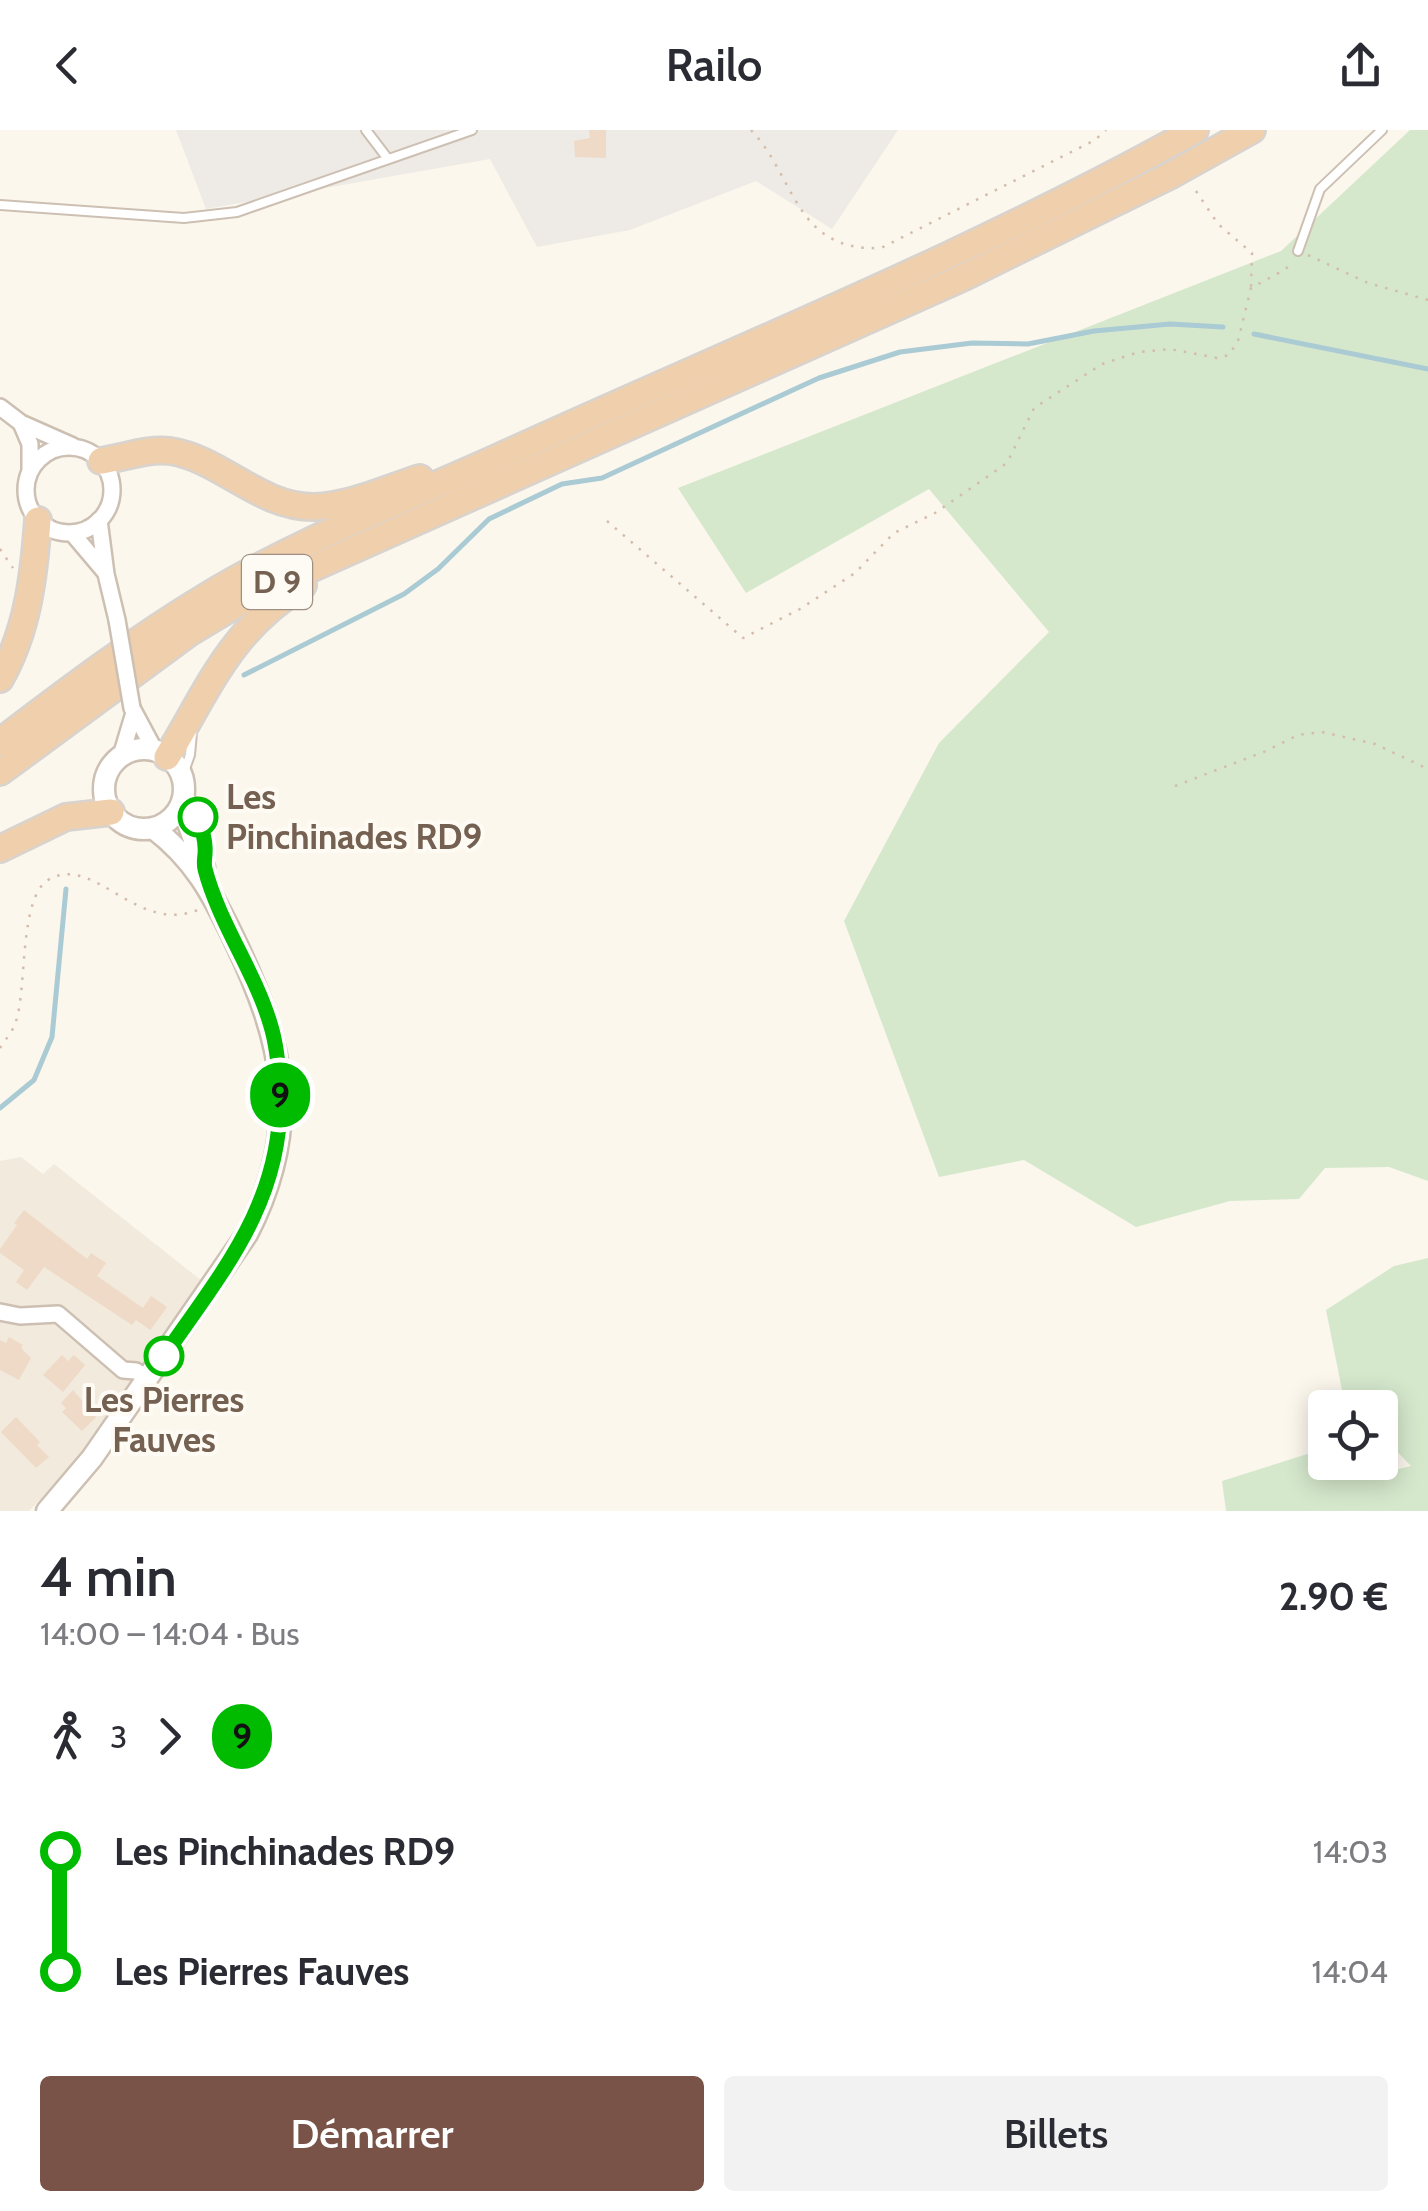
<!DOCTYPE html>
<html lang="fr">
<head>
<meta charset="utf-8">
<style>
	:root { --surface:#fff; --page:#f2f2f3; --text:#2b2b33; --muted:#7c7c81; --accent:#795347 }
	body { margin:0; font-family:Cabin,sans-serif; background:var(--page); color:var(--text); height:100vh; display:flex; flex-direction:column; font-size:38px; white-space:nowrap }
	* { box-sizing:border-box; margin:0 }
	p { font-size:32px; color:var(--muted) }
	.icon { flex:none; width:55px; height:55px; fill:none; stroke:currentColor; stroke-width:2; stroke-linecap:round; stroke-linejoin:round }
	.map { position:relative; height:1381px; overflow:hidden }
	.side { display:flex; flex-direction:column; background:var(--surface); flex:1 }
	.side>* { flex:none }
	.badge { padding:0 20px; border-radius:32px; font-size:35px; line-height:65px }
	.fabs { position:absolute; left:1308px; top:1260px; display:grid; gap:20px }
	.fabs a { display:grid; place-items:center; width:90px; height:90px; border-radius:10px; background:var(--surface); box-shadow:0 5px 25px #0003; font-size:50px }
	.map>.badge { position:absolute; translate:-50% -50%; box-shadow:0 0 0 5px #fff }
	.legs { display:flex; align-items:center; gap:15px; height:110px; padding:0 40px; font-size:32px }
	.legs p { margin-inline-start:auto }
	.overview { display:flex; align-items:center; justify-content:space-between; height:170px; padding:0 40px }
	h1 { font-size:55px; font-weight:600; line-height:75px }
	.action { display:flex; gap:20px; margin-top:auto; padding:20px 40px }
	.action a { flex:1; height:115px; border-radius:10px; background:var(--accent); color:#fff; font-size:40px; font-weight:600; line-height:115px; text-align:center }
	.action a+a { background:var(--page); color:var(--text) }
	ul { padding:0 40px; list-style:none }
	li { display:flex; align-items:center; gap:35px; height:120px; font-size:38px }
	li i { display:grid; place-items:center; width:15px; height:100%; margin:0 12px; background:currentColor }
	li i::after { content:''; width:25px; height:25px; margin:-12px; border:8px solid; border-radius:50%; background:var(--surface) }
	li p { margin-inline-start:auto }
	li:first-child i { background:linear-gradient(#0000 50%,currentColor 0) }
	li:last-child i { background:linear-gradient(currentColor 50%,#0000 0) }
	header { display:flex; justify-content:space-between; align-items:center; height:130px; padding:0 40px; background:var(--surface); font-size:45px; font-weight:600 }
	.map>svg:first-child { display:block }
	.residential { fill:#f2eadc }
	.industrial { fill:#eeeae5 }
	.green { fill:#d5e8cc }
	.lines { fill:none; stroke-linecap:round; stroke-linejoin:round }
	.stream { stroke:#aacad4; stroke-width:5 }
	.building { fill:#eedac7 }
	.service-casing { stroke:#cdc0b3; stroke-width:12 }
	.minor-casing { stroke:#cdc0b3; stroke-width:20 }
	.tertiary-casing { stroke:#cdc0b3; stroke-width:25 }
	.trunk-casing { stroke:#d8d3ce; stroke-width:30 }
	.path { stroke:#d3bdaa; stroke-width:2.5; stroke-dasharray:2.5 8; stroke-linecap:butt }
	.service { stroke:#fff; stroke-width:8 }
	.minor { stroke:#fff; stroke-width:15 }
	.tertiary { stroke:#fff; stroke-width:20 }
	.trunk { stroke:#f0d0ac; stroke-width:25 }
	.minor-bridge-casing { stroke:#cdc0b3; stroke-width:20; stroke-linecap:butt }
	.minor-bridge { stroke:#fff; stroke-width:15 }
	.line-1-casing { stroke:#fff; stroke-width:22 }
	.line-1 { stroke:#0b0; stroke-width:15 }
	.stop-1-dot { fill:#fff; stroke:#0b0; stroke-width:5 }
	.labels { text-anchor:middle; stroke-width:8; stroke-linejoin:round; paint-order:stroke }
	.shield { fill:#fefbf4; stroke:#9e8f82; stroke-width:2.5 }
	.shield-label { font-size:32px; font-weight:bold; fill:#756151 }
	.stop-label { font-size:35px; font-weight:bold; fill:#756151; stroke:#fefbf4; text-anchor:start }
</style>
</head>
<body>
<header><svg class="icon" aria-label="back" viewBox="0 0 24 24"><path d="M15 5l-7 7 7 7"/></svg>Railo<svg class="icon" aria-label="share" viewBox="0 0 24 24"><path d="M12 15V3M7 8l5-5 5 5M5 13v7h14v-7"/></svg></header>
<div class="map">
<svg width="1428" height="1381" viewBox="0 0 1428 1381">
	<rect width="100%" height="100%" fill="#fbf7ed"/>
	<!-- residential -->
	<path class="residential" d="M21 1027 43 1044 54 1034 202 1151 75 1332 29 1381H0V1031Z"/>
	<!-- industrial -->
	<path class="industrial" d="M176 0H898L832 99 756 51 630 100 537 117 490 29 206 79Z"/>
	<!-- green -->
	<path class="green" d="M1410 0H1428V1051L1389 1037 1325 1038 1299 1069 1230 1071 1136 1097 1024 1030 939 1047 844 791 939 613 1049 502 929 359 746 463 678 358 1281 121Z
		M1428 1128V1381H1226L1222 1351 1317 1321 1325 1324V1332L1344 1333 1374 1345 1411 1336 1380 1304V1278L1355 1277 1343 1265 1326 1180 1394 1136Z"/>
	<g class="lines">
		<!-- stream -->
		<path class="stream" d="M1254 204 1428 239
			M244 545 404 464 438 439 489 389 562 354 602 348 819 248 900 222 972 213 1028 214 1094 201 1170 194 1223 197
			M0 978 34 950 52 907 66 759"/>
	</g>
	<!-- building -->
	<path class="building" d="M589 0H606V28L575 27 574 11 590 8Z
		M24 1080 87 1129 91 1123 106 1133 97 1146 143 1178 151 1166 167 1177 152 1198 150 1200 136 1190 132 1195 44 1137 27 1160 16 1152 24 1140 0 1123V1119L17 1095 14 1093Z
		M9 1207 23 1215 21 1218 31 1228 19 1250 0 1240V1210L6 1213Z
		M62 1225 68 1231 74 1225 85 1235 63 1262 43 1245Z
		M73 1260 96 1287 82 1301 62 1282 66 1278 61 1273Z
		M16 1287 40 1312 37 1315 49 1327 36 1338 1 1302Z"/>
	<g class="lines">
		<defs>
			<path id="service" d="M366 0 388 29
				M0 75 184 88 237 82 472 0
				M1298 121 1320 59 1382 0
				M182 647 190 625 192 603
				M184 659 195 674 205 715"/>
			<path id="minor" d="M0 277 21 293 73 316
				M21 293 30 314V342
				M26 360a43 43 0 1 1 86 0a43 43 0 1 1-86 0Z
				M99 390 106 444 117 490
				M72 403 105 442
				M132 578 155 621
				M121 626 133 586
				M0 1182 20 1186 58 1184 123 1240 136 1241 148 1249"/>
			<path id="tertiary" d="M104 659a40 40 0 1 1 80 0a40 40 0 1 1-80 0Z
				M181 674 204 737
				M47 1381 92 1328 247 1104C303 995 284 913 234 809 212 763 194 729 153 698"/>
			<path id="trunk" d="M101 331C123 328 147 318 170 321 222 329 258 377 314 377 350 376 386 359 420 348
				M0 549C28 500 34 445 38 390
				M0 612C66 562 133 511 204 468 296 412 399 372 497 328 731 221 971 125 1195 0
				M167 627C210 557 229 501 303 455
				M0 642 189 503 252 465 964 147 1173 44 1252 0
				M0 719 66 687 111 682"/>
		</defs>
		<!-- service casing -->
		<use href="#service" class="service-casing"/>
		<!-- minor casing -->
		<use href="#minor" class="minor-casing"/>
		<!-- tertiary casing -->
		<use href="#tertiary" class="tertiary-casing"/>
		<!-- trunk casing -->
		<use href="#trunk" class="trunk-casing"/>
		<!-- path -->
		<path class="path" d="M751 0C796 47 794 122 881 118L1095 10 1106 0
			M1196 61 1218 94 1252 123 1251 157
			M1308 125 1368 153 1428 170
			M607 391 743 508 800 479 855 443 894 403 935 383 1007 333 1034 278 1102 234 1139 222 1170 219 1217 228 1229 225 1238 211 1251 158 1286 139 1292 131
			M0 419 13 438
			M1175 656 1266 621 1298 605 1322 602 1375 614 1428 639
			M0 918C5 910 14 900 16 891 27 859 19 768 48 750 94 722 137 807 200 779"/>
		<!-- service -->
		<use href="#service" class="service"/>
		<!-- minor -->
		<use href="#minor" class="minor"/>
		<!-- tertiary -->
		<use href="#tertiary" class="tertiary"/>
		<!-- trunk -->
		<use href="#trunk" class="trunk"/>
		<defs>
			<path id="minor-bridge" d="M117 490 132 578"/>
		</defs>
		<!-- minor-bridge casing -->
		<use href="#minor-bridge" class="minor-bridge-casing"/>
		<!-- minor-bridge -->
		<use href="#minor-bridge" class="minor-bridge"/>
	</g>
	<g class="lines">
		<defs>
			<path id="line-1" d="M164 1226C223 1141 284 1070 280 961 279 938 277 915 270 893 254 840 219 793 205 739 203 731 206 725 205 717 205 707 201 697 198 687"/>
		</defs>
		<!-- line-1 casing -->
		<use href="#line-1" class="line-1-casing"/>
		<!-- line-1 -->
		<use href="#line-1" class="line-1"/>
	</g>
	<!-- markers -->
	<g class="stop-1-dot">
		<circle cx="198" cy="687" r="18"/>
		<circle cx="164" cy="1226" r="18"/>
	</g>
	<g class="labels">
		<!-- shield labels -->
		<rect class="shield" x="242" y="425" width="70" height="54" rx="8"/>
		<g class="shield-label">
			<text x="277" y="463">D 9</text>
		</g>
		<!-- stop labels -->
		<g class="stop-label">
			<text x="226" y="679">Les<tspan x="226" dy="40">Pinchinades RD9</tspan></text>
			<text x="164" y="1282" text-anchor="middle">Les Pierres<tspan x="164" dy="40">Fauves</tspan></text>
		</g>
	</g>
</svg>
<div class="fabs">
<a><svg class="icon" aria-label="locate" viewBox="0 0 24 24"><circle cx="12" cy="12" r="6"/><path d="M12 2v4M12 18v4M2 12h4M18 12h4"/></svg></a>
</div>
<b class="badge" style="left:280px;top:965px;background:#0b0;color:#111">9</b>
</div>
<section class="side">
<div class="overview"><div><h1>4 min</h1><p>14:00 – 14:04 · Bus</p></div><b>2.90 €</b></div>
<div class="legs"><svg class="icon" aria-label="walk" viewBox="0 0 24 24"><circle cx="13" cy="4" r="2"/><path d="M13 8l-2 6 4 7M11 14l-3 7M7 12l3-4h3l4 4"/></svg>3<svg class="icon" aria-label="forward" viewBox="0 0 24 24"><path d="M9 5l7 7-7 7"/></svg><b class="badge" style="background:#0b0;color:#111">9</b></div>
<ul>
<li><i style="color:#0b0"></i><b>Les Pinchinades RD9</b><p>14:03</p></li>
<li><i style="color:#0b0"></i><b>Les Pierres Fauves</b><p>14:04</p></li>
</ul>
<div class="action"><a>Démarrer</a><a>Billets</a></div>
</section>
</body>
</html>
